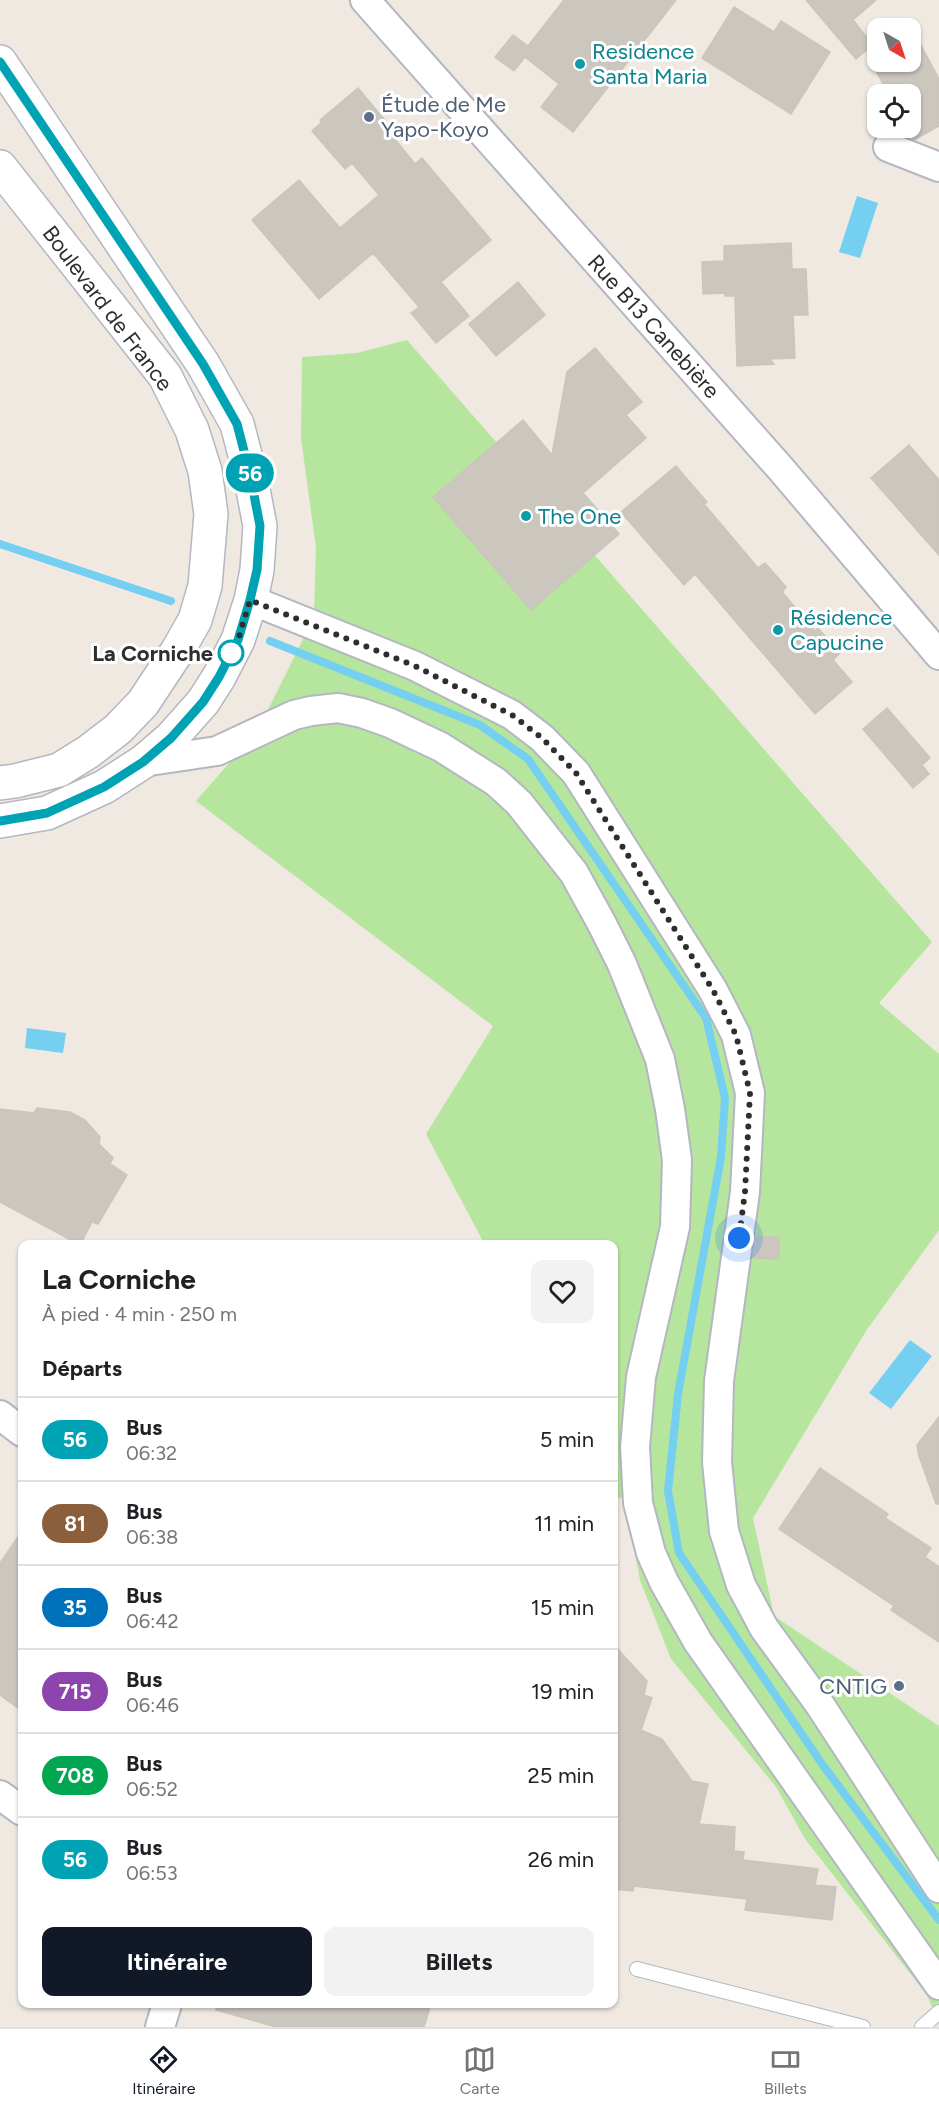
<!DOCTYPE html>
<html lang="fr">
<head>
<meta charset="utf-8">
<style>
	:root { --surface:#fff; --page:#f2f2f2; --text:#202124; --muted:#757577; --line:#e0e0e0; --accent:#111827 }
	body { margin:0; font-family:Figtree,sans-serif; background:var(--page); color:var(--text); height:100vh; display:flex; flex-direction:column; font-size:22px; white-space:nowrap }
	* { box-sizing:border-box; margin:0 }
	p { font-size:20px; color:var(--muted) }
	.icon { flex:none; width:33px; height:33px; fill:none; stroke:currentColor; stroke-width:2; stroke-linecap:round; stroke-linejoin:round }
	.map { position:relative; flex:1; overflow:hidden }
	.details { position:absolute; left:18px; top:1240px; width:600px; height:768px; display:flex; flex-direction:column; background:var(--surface); border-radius:12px; box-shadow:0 2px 4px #0004 }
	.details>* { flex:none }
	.badge { padding:0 12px; border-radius:20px; font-size:21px; line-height:39px }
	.needle { width:39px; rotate:141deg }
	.buttons { position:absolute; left:867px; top:18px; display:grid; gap:12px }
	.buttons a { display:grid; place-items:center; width:54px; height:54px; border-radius:12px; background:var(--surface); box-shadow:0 2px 4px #0004; font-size:30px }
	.you { position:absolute; width:30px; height:30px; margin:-15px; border:4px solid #fff; border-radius:50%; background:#1a73e8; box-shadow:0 0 0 9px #1a73e833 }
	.map>.badge { position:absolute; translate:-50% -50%; box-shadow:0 0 0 3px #fff }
	h2 { padding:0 24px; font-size:22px; line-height:54px }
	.round { display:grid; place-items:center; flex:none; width:63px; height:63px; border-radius:12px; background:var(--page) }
	.summary { display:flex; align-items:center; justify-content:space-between; height:102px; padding:0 24px }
	h1 { font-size:28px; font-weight:700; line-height:45px }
	.button { display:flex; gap:12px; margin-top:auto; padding:12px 24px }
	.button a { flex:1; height:69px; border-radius:12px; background:var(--accent); color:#fff; font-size:24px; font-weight:700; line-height:69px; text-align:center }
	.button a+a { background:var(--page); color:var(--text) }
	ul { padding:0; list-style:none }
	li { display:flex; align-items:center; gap:18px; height:84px; padding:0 24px; border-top:2px solid var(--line) }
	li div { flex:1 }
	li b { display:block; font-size:22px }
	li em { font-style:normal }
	li .badge { min-width:66px; font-weight:700; text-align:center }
	.tabs { display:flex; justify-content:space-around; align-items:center; height:84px; border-top:2px solid var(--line); background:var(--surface); font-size:16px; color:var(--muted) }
	.tabs a { display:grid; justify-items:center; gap:3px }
	.tabs .active { color:var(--accent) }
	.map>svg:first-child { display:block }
	.green { fill:#b6e59e }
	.water { fill:#75cff0 }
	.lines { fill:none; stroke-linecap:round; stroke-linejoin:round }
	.stream { stroke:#75cff0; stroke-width:8 }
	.building { fill:#cbc7bf; stroke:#cbc5ba; stroke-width:1.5 }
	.service-casing { stroke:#b4b7c1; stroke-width:16 }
	.minor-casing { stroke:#b4b7c1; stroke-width:32 }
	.secondary-casing { stroke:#b4b7c1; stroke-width:36 }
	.service { stroke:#fff; stroke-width:14 }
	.minor { stroke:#fff; stroke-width:28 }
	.secondary { stroke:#fff; stroke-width:33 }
	.line-casing { stroke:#fff; stroke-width:14 }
	.line { stroke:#00a3b4; stroke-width:9 }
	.walk { stroke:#2e2e2e; stroke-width:6; stroke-dasharray:0 10.8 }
	.culture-dot { fill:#0f9aa8; stroke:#fff; stroke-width:2 }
	.service-dot { fill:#5c6f8a; stroke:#fff; stroke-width:2 }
	.stop-dot { fill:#fff; stroke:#00a3b4; stroke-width:3 }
	.labels { text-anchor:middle; stroke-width:6; stroke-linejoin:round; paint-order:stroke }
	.culture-label { font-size:22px; fill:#0d838f; stroke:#fff; text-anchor:start }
	.service-label { font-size:22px; fill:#4e5e75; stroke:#fff; text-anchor:start }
	.street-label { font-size:22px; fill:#2e2e2e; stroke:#fff }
	.stop-label { font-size:22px; font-weight:bold; fill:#2e2e2e; stroke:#fff; text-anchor:end }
</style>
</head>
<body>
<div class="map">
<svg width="939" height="2027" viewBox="0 0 939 2027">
	<rect width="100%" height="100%" fill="#efe9e1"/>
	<!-- green -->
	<path class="green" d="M407 340 932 942 879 1003 939 1054V1230L866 1331 753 1518 774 1616 939 1726V2024L927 1995 805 1839 776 1787 671 1659 640 1580 624 1496 614 1501V1245H485L426 1134 493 1026 196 801 258 730 314 617 316 548 301 438 302 357 357 353Z"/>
	<!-- water -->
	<path class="water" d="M857 196 878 203 860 258 839 252Z
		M27 1028 66 1033 63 1053 25 1048Z
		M910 1340 932 1356 891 1409 869 1393Z"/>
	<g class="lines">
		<!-- stream -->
		<path class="stream" d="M0 544 171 601
			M270 641 480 725 528 759 706 1018 725 1098 721 1157 678 1394 668 1491 679 1553 822 1764 939 1920"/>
	</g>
	<!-- building -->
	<path class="building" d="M564 0H676L573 132 541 107 559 84 525 57 514 71 495 57 513 35 528 46Z
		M806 0H876L853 20 873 45 856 59Z
		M734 7 774 32 781 21 830 52 791 114 702 58Z
		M915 34 939 79V126L914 140 907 128H910V94H889L869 59 878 55V62H910V36Z
		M358 88 393 130 390 133 415 164 422 158 491 240 441 282 469 316 436 343 411 313 419 307 373 253 319 299 252 220 299 180 340 228 379 195 352 163 345 169 312 131 322 122 320 120Z
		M791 243 792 269H806L808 315H793L795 358 770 359 774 364 737 366 735 296H725V293L703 294 702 262 724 261V246Z
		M518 282 545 315 496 356 469 324Z
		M595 348 642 402 626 415 646 438 583 493 619 534 531 610 433 497 523 420 552 455 567 372Z
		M909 445 939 480V555L871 478Z
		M676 466 707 502 704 504 758 568 765 563 786 587 782 592 815 631 818 628 840 653 833 660 852 682 815 714 695 574 684 585 621 512Z
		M887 708 930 758 922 765 929 774 913 788 863 729Z
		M37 1108 70 1112 85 1120 100 1137 99 1144 113 1158 110 1164 127 1175 98 1224 92 1222 80 1245 0 1202V1109L34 1113Z
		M755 1237H779V1259L753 1258Z
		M939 1417V1504H936L919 1456 917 1445Z
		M820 1468 888 1514 885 1518 931 1548 925 1557 939 1567V1642L891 1610 894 1606 779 1529Z
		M22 1531V1711L0 1695V1563Z
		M614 1645 647 1681 644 1695 652 1698 641 1730 662 1739 692 1781 708 1784 699 1824 735 1827 734 1851 744 1852 743 1860 818 1869 815 1885 836 1887 832 1920 745 1910 747 1899 634 1886 633 1891 614 1889Z
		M217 2004H431L424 2027H276L216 2010Z"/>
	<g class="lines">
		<defs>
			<path id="service" d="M637 1969 863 2027
				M922 2027 939 2012"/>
			<path id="minor" d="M365 0 781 469 939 655
				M888 147 939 167
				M251 600 415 666 512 715 542 738 576 773 713 990 736 1035 750 1093 745 1192 719 1381 717 1462 724 1531 741 1585 764 1628 820 1705 939 1888
				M143 762 217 751 294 715 311 711 338 708 362 713 390 723 441 747 496 782 519 803 574 873 602 924 622 964 660 1059 670 1109 677 1160 675 1227 641 1377 635 1447 638 1503 651 1553 664 1582 698 1642 939 1985
				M0 1415 22 1432
				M0 1795 22 1811
				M160 2027 167 2004"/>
			<path id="secondary" d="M0 62 203 364 237 424 250 474 260 526 257 570 251 600 238 640 219 677 203 702 171 738 143 762 104 787 47 813 0 821
				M0 167 165 376 192 430 205 471 211 514 205 586 195 620 178 650 143 703 118 729 88 752 59 770 15 781 0 783"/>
		</defs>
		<!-- service casing -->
		<use href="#service" class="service-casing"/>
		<!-- minor casing -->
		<use href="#minor" class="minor-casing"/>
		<!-- secondary casing -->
		<use href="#secondary" class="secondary-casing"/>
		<!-- service -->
		<use href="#service" class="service"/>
		<!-- minor -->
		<use href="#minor" class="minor"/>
		<!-- secondary -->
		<use href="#secondary" class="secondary"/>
	</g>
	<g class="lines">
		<defs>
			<path id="line" d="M0 62 203 364 237 424 250 474 260 526 257 570 250 600 238 640 219 677 203 702 171 738 143 762 104 787 47 813 0 821"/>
		</defs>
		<!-- line casing -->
		<use href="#line" class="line-casing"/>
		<!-- line -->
		<use href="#line" class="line"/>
		<!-- walk -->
		<path class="walk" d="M231 653 229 659 238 640 250 600 415 666 512 715 542 738 576 773 713 990 736 1035 750 1093 745 1192 739 1238"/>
	</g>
	<!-- markers -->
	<g class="culture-dot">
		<circle cx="580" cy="64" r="6"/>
		<circle cx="526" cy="516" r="6"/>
		<circle cx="778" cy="630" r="6"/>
	</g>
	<g class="service-dot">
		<circle cx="369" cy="117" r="6"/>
		<circle cx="899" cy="1686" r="6"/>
	</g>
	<circle class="stop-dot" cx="231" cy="653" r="12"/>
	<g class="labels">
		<!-- culture labels -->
		<g class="culture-label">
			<text x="592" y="59">Residence<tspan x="592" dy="25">Santa Maria</tspan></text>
			<text x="538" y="524">The One</text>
			<text x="790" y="625">Résidence<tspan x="790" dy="25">Capucine</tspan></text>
		</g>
		<!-- service labels -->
		<g class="service-label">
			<text x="381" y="112">Étude de Me<tspan x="381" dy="25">Yapo-Koyo</tspan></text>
			<text x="887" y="1694" text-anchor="end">CNTIG</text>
		</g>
		<!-- street labels -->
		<g class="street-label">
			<text transform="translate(108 308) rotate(53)" y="8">Boulevard de France</text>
			<text transform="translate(654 326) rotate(48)" y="8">Rue B13 Canebière</text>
		</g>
		<!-- stop labels -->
		<g class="stop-label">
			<text x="213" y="661">La Corniche</text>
		</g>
	</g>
</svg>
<div class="buttons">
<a><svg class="needle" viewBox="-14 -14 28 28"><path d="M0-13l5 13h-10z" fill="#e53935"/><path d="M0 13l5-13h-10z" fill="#757577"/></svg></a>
<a><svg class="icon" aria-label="locate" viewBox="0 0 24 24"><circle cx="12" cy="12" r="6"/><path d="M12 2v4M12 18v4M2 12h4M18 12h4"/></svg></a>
</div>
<div class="you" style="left:739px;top:1238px"></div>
<b class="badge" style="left:250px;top:473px;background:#00a3b4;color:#fff">56</b>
<section class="details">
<div class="summary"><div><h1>La Corniche</h1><p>À pied · 4 min · 250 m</p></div><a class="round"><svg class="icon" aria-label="heart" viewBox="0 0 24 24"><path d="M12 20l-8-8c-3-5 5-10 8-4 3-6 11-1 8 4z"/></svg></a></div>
<h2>Départs</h2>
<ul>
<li><span class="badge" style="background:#00a3b4;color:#fff">56</span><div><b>Bus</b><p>06:32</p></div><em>5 min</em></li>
<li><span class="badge" style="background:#8b5e3c;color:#fff">81</span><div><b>Bus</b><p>06:38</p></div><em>11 min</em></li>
<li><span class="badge" style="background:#0072bc;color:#fff">35</span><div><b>Bus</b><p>06:42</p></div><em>15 min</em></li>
<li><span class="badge" style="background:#8e44ad;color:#fff">715</span><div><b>Bus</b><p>06:46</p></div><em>19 min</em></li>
<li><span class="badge" style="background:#00a651;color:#fff">708</span><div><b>Bus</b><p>06:52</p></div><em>25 min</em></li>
<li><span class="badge" style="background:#00a3b4;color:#fff">56</span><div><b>Bus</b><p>06:53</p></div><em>26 min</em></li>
</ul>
<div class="button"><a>Itinéraire</a><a>Billets</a></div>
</section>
</div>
<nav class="tabs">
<a class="active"><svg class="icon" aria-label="directions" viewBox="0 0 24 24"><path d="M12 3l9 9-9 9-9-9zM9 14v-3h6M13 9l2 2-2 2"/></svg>Itinéraire</a>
<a><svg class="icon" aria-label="map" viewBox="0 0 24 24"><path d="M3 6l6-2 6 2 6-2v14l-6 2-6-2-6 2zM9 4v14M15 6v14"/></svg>Carte</a>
<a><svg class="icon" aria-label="tickets" viewBox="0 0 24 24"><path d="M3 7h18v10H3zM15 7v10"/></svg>Billets</a>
</nav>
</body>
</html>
